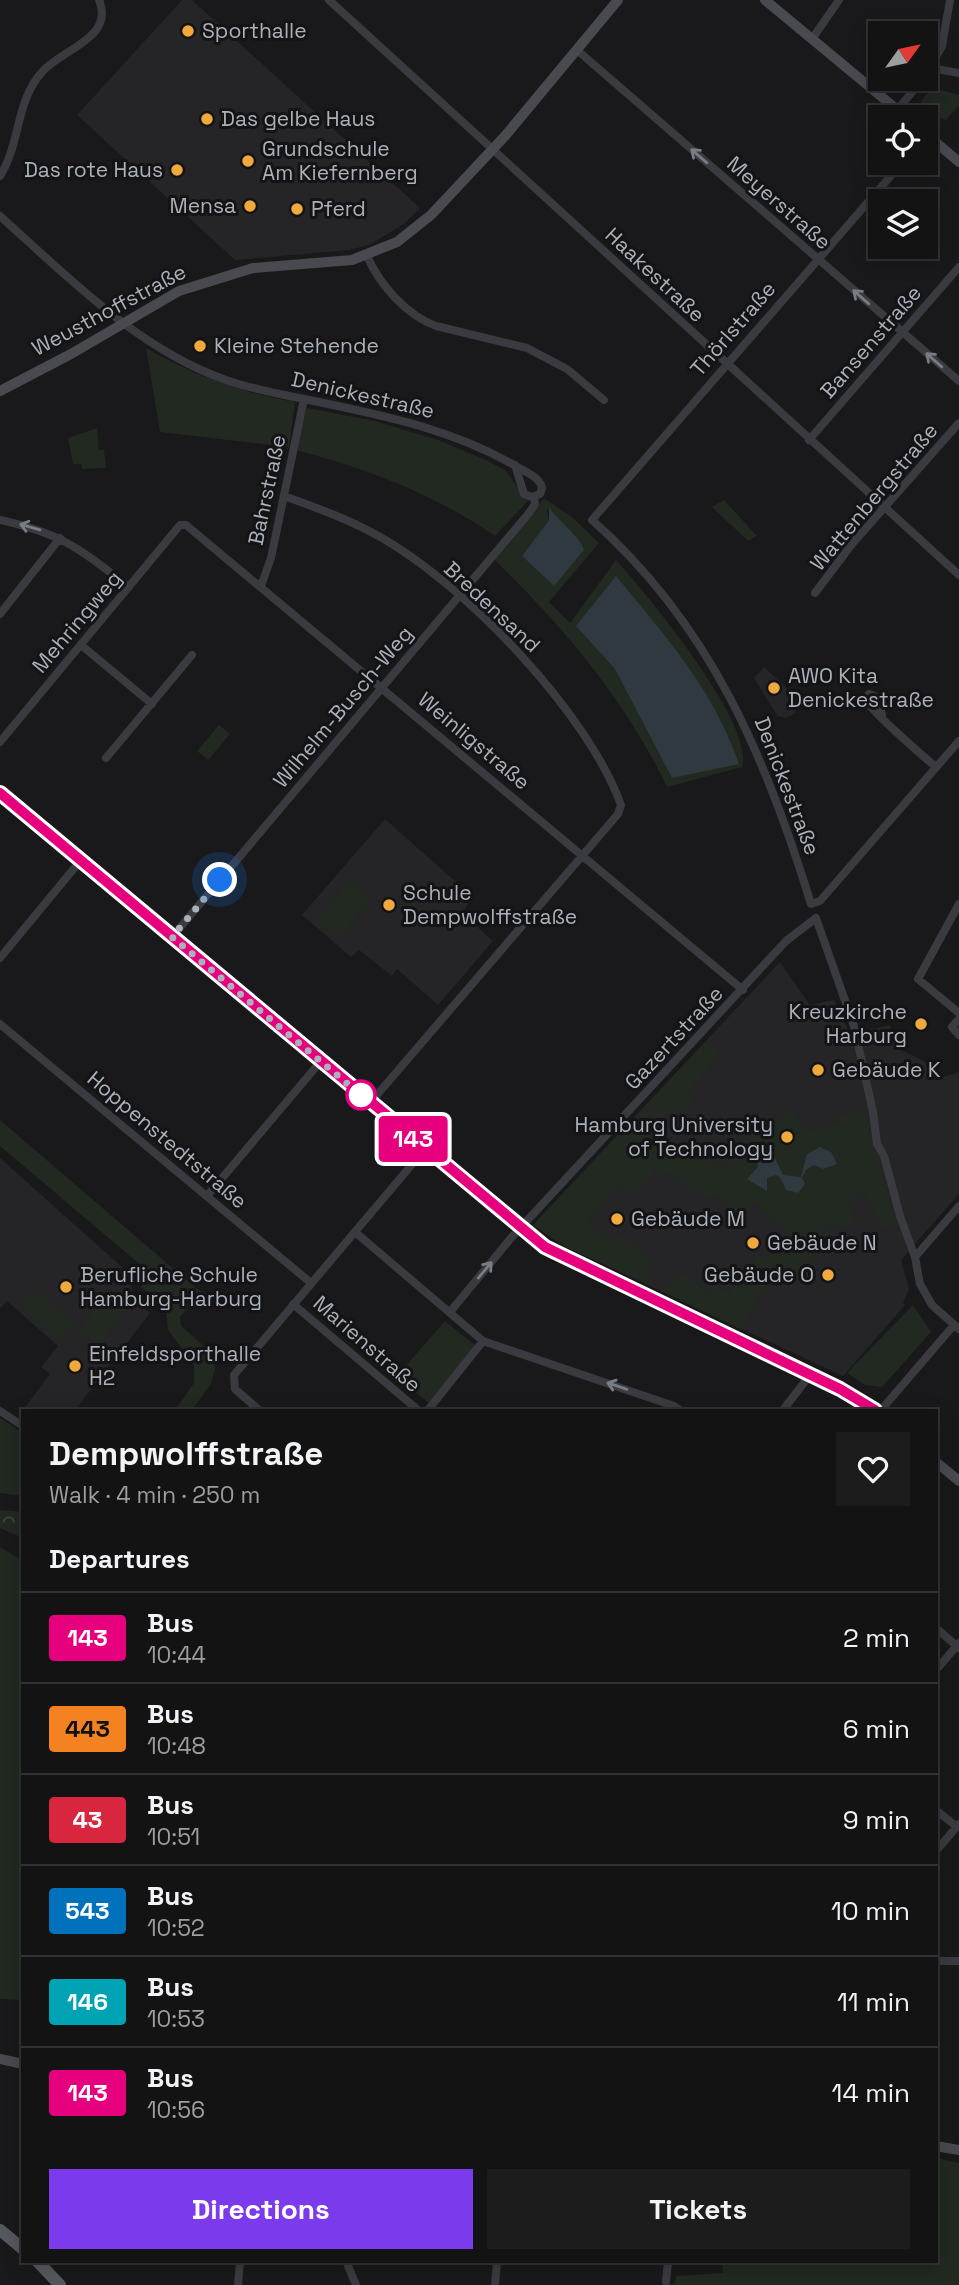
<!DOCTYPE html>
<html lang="en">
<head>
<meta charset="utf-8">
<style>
	:root { --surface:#131314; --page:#1c1c1d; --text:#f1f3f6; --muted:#9d9ea0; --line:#323234; --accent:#7c3aed }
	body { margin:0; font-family:"Space Grotesk",sans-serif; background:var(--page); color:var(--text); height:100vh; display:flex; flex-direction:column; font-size:26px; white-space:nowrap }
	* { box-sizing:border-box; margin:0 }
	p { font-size:23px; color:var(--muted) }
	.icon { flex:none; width:38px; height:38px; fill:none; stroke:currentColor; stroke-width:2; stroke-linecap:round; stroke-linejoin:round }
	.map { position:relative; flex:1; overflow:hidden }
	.side { position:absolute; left:21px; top:1409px; width:917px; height:854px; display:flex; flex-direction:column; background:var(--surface); border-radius:0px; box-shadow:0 4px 18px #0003,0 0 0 2px var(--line) }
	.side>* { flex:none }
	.badge { padding:0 14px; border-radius:5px; font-size:24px; line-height:46px }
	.needle { width:46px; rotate:57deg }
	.controls { position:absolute; left:868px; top:21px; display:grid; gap:14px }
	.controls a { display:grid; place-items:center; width:70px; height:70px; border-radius:0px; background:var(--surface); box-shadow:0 4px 18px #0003,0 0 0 2px var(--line); font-size:35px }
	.you { position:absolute; width:35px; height:35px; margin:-18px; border:5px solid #fff; border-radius:50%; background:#1a73e8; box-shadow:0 0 0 10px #1a73e833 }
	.map>.badge { position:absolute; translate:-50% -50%; box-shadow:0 0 0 4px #fff }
	h2 { padding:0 28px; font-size:26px; line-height:63px }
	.round { display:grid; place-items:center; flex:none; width:74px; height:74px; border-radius:0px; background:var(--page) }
	.headline { display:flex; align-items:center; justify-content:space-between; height:119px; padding:0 28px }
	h1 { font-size:33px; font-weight:700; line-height:52px }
	.cta { display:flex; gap:14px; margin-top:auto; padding:14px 28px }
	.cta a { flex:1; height:80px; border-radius:0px; background:var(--accent); color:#fff; font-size:28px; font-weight:700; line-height:80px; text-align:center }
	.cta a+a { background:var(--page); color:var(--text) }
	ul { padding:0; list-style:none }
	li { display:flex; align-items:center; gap:21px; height:91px; padding:0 28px; border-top:2px solid var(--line) }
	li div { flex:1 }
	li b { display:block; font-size:26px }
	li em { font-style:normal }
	li .badge { min-width:77px; font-weight:700; text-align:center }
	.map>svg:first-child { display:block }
	.built { fill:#252528 }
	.green { fill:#212921; fill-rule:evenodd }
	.forest { fill:url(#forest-crowns) }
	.water { fill:#2f393f }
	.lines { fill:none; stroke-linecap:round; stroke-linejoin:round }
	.street { stroke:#3a3b40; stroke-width:8 }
	.secondary { stroke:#484a50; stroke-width:10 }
	.primary { stroke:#56585f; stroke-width:12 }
	.oneway { stroke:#787c83 }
	.line-casing { stroke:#fff; stroke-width:16 }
	.line { stroke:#e6007e; stroke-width:10 }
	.walk { stroke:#abb1ba; stroke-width:7; stroke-dasharray:0 12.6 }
	.poi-dot { fill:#efa93c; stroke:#141416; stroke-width:2.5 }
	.stop-dot { fill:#fff; stroke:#e6007e; stroke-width:3.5 }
	.labels { text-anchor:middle; stroke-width:6; stroke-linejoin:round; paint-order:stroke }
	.poi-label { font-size:21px; fill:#abb1ba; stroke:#141416; text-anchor:start }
	.street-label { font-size:21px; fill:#abb1ba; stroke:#141416 }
</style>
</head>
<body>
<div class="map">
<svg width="959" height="2285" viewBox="0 0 959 2285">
	<defs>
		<pattern id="forest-crowns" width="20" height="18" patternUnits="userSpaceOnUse" patternTransform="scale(1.75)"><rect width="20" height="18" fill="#212921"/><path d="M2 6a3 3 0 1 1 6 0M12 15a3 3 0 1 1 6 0" fill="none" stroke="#3f463f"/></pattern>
	</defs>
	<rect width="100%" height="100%" fill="#19191b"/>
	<!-- built -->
	<path class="built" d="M182 0H192L420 208 405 223 371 244 350 250 235 260 77 115Z
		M764 667 792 693 796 713 786 718 778 716 771 706 754 678Z
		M385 819 473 897 462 913 493 941 438 1005 397 969 392 976 359 950 351 957 302 915Z
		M780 962 810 1005 834 1000 850 1034 889 1025 901 1050 924 1061 934 1080 959 1072V1194L901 1260 909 1289 903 1303 905 1305 843 1376 564 1246 533 1225Z
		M0 1158 131 1275 132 1298 150 1313 75 1410H23L50 1374 41 1367 58 1346 7 1301 0 1309Z"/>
	<!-- green -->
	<path class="green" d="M933 88 959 95V106L946 120 929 115 921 106 922 99Z
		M146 348C194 375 241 393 295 402L289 447 160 432Z
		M307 408 375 421 438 440 486 460 505 470 528 501 495 536C434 494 368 469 296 450Z
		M97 428 99 450H104L106 468 82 469 81 464H73L68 438Z
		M544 498 572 517 599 543 549 602 570 623 616 560C645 592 756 725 742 767L667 787C624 698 564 628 494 559ZM550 508 559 523 575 535 554 586 522 556 549 520 547 510Z
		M724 500 757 536 748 541 712 507Z
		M219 725 230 734 208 760 197 751Z
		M350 880 372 899 337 939 315 921Z
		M708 1039 721 1055 687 1092 694 1100 682 1115 673 1107 655 1127 679 1153 681 1152 693 1162 705 1154 722 1170 744 1150 757 1123 766 1131H770L769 1127 782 1114 795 1110 800 1124 806 1123 808 1131 841 1123 840 1115 864 1109 897 1226 882 1229 863 1190 858 1192 859 1195 847 1202 857 1219 840 1232 829 1223 821 1232 828 1239 784 1291 772 1281 758 1297 742 1330 661 1291 683 1273 709 1295 716 1286 729 1293 759 1254 768 1261 789 1237 788 1232 754 1203 738 1218 714 1195 707 1199 698 1191 695 1193 669 1171 664 1178 655 1170 633 1196 619 1184 587 1222 612 1243 619 1234 651 1261 648 1284 564 1246 533 1225Z
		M0 1120 197 1289 221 1299 216 1304 194 1300 180 1317 181 1326 213 1354 215 1369 211 1384 192 1410H175L194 1383V1365L168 1330 166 1308 141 1287 150 1273 0 1146Z
		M33 1290 74 1323 60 1341 20 1307Z
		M110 1290 130 1306 97 1346 78 1330Z
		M913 1305 931 1332 882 1387 865 1385 847 1373Z
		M445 1321 476 1346 429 1403 396 1377Z
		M0 1418 23 1433V1496L0 1493Z
		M0 1547 23 1561 21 2000 0 1999Z
		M936 2158 959 2163V2285H667L675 2283 676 2276 723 2273 722 2261H936Z"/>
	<!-- forest -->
	<path class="forest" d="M0 1510 23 1512V1538L0 1528Z"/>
	<!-- water -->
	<path class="water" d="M549 507C559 522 580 536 584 550L554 586 522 556 549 520Z
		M616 576C664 634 714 690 739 764L672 778 615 669 576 626Z
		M820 1147 831 1152 837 1164 823 1169 814 1165 806 1170 802 1178 805 1184 798 1193 786 1190 780 1177 776 1175 767 1178V1191L747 1179 758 1167 757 1162 768 1156 775 1158 783 1175 801 1177 807 1154Z"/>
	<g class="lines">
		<!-- street -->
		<path class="street" d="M329 0 959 575
			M812 39 839 0
			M577 50 959 381
			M931 68 959 73
			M926 75 942 46 950 0
			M897 110 923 79
			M902 163 592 520C710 624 766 757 811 904L820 901 959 741
			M0 176C21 143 15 102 42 72 62 49 115 38 99 0
			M0 216C68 277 138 349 226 380 254 390 285 395 314 401 386 416 456 430 519 468 528 473 540 478 542 488L540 494 532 497 524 494 515 465
			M367 256C380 285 406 315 436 326L527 348 567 369 604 400
			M809 440 959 267
			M284 496C317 508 351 520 382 538 466 586 588 713 621 805L618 814 370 1103
			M0 520C63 534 80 549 129 587
			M261 586 271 558 304 399
			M815 593 852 544 959 423
			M0 614 60 538
			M81 645 152 704
			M882 715 879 698 869 694 865 698C867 708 924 757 936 767
			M0 742 180 525H186L743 990
			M106 758 192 655
			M959 904 918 979 959 1013
			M172 937 529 513 535 504 534 497
			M0 958 81 860
			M959 1019 952 1027 959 1035
			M0 1024 311 1283
			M207 1196 321 1061
			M355 1232 483 1341 674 1406 680 1410
			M915 1257 959 1206
			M293 1304 418 1410
			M450 1312 511 1238 786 941 816 918 854 1026 873 1112 877 1144 884 1156 900 1216 915 1257 920 1284 932 1305 959 1329
			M259 1410 235 1389 234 1375 425 1149
			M428 1410 483 1341
			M783 1410 810 1375
			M881 1410 954 1325
			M0 1411 23 1426
			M936 1628 959 1648
			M936 1670 959 1643
			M936 1810 957 1827
			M936 1851 959 1824
			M936 1961H959
			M346 2261 356 2285
			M666 2282 668 2261
			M238 2285 240 2261
			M495 2285 497 2261"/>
		<!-- secondary -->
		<path class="secondary" d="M765 0 906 117
			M926 134 959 162
			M0 391 71 354 179 291 253 268 352 260 397 242 431 215 505 136 618 0
			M0 793 545 1247 840 1389 875 1410
			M936 1462 959 1481
			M0 2059 23 2064
			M936 2146 959 2150"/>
		<!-- primary -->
		<path class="primary" d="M0 2230 23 2249
			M37 2261 60 2285"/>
	</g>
	<!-- one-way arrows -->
	<defs><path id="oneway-shaft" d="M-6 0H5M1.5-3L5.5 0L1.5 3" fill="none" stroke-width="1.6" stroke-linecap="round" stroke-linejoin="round" transform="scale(1.75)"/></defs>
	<g class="oneway">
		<use href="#oneway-shaft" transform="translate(699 156) rotate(-139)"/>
		<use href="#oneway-shaft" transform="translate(861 297) rotate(-139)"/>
		<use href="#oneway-shaft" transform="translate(934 360) rotate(-139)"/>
		<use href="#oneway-shaft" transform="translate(30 527) rotate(-164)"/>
		<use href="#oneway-shaft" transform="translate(485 1270) rotate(-50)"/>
		<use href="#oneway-shaft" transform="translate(617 1386) rotate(-161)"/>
	</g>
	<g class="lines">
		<defs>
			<path id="line" d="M0 793 545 1247 840 1389 875 1410"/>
		</defs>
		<!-- line casing -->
		<use href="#line" class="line-casing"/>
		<!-- line -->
		<use href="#line" class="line"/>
		<!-- walk -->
		<path class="walk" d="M220 880 172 937 361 1095"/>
	</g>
	<!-- markers -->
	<g class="poi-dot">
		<circle cx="188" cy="31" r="7"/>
		<circle cx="207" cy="119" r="7"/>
		<circle cx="248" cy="161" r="7"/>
		<circle cx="177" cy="170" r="7"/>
		<circle cx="250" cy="206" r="7"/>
		<circle cx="297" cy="209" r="7"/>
		<circle cx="200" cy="346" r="7"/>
		<circle cx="774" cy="688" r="7"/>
		<circle cx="389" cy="905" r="7"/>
		<circle cx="921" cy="1024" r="7"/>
		<circle cx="818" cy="1070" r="7"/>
		<circle cx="787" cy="1137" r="7"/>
		<circle cx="617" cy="1219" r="7"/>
		<circle cx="753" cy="1243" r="7"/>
		<circle cx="828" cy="1275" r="7"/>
		<circle cx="66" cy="1287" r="7"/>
		<circle cx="75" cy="1366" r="7"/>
	</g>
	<circle class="stop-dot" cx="361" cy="1095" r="14"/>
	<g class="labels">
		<!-- poi labels -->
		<g class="poi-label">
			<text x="202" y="38">Sporthalle</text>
			<text x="221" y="126">Das gelbe Haus</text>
			<text x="262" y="156">Grundschule<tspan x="262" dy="24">Am Kiefernberg</tspan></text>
			<text x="163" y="177" text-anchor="end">Das rote Haus</text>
			<text x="236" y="213" text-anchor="end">Mensa</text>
			<text x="311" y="216">Pferd</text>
			<text x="214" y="353">Kleine Stehende</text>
			<text x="788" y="683">AWO Kita<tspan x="788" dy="24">Denickestraße</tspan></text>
			<text x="403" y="900">Schule<tspan x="403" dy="24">Dempwolffstraße</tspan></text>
			<text x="907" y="1019" text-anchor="end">Kreuzkirche<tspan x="907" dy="24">Harburg</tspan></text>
			<text x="832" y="1077">Gebäude K</text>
			<text x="773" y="1132" text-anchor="end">Hamburg University<tspan x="773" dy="24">of Technology</tspan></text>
			<text x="631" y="1226">Gebäude M</text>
			<text x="767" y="1250">Gebäude N</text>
			<text x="80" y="1282">Berufliche Schule<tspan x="80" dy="24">Hamburg-Harburg</tspan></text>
			<text x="814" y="1282" text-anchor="end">Gebäude O</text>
			<text x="89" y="1361">Einfeldsporthalle<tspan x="89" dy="24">H2</tspan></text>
		</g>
		<!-- street labels -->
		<g class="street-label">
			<text transform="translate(779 203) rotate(41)" y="7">Meyerstraße</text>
			<text transform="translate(655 275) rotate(43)" y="7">Haakestraße</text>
			<text transform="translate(109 310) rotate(-28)" y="7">Weusthoffstraße</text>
			<text transform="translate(733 329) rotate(-49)" y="7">Thörlstraße</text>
			<text transform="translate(871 342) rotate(-49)" y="7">Bansenstraße</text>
			<text transform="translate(363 395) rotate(13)" y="7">Denickestraße</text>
			<text transform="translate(267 490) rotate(-78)" y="7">Bahrstraße</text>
			<text transform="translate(874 497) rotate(-50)" y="7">Wattenbergstraße</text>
			<text transform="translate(492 607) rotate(43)" y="7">Bredensand</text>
			<text transform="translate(77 622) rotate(-50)" y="7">Mehringweg</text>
			<text transform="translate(343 707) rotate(-50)" y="7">Wilhelm-Busch-Weg</text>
			<text transform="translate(474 741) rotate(40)" y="7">Weinligstraße</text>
			<text transform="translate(787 786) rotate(69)" y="7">Denickestraße</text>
			<text transform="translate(674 1038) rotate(-47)" y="7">Gazertstraße</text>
			<text transform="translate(167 1140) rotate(40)" y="7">Hoppenstedtstraße</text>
			<text transform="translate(367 1344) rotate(41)" y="7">Marienstraße</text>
		</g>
	</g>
</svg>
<div class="controls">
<a><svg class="needle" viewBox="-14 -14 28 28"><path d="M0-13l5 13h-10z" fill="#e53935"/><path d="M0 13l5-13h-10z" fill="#9d9ea0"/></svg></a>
<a><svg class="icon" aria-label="locate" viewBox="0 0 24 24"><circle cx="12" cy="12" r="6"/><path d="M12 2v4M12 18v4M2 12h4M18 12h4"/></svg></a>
<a><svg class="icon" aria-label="layers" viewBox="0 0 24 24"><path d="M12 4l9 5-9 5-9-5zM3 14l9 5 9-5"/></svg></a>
</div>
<div class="you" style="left:220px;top:880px"></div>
<b class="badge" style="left:413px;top:1139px;background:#e6007e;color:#fff">143</b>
<section class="side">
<div class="headline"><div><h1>Dempwolffstraße</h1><p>Walk · 4 min · 250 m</p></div><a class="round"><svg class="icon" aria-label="heart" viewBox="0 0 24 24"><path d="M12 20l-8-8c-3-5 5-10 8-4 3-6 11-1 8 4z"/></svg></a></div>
<h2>Departures</h2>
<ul>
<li><span class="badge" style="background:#e6007e;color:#fff">143</span><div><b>Bus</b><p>10:44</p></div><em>2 min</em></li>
<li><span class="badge" style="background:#f58220;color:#111">443</span><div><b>Bus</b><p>10:48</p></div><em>6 min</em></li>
<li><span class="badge" style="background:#d7263d;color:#fff">43</span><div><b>Bus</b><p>10:51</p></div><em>9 min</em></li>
<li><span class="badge" style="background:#0072bc;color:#fff">543</span><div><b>Bus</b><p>10:52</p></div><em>10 min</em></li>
<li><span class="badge" style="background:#00a3b4;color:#fff">146</span><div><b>Bus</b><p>10:53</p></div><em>11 min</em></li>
<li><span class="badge" style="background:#e6007e;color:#fff">143</span><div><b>Bus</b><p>10:56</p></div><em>14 min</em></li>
</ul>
<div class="cta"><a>Directions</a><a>Tickets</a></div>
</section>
</div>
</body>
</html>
